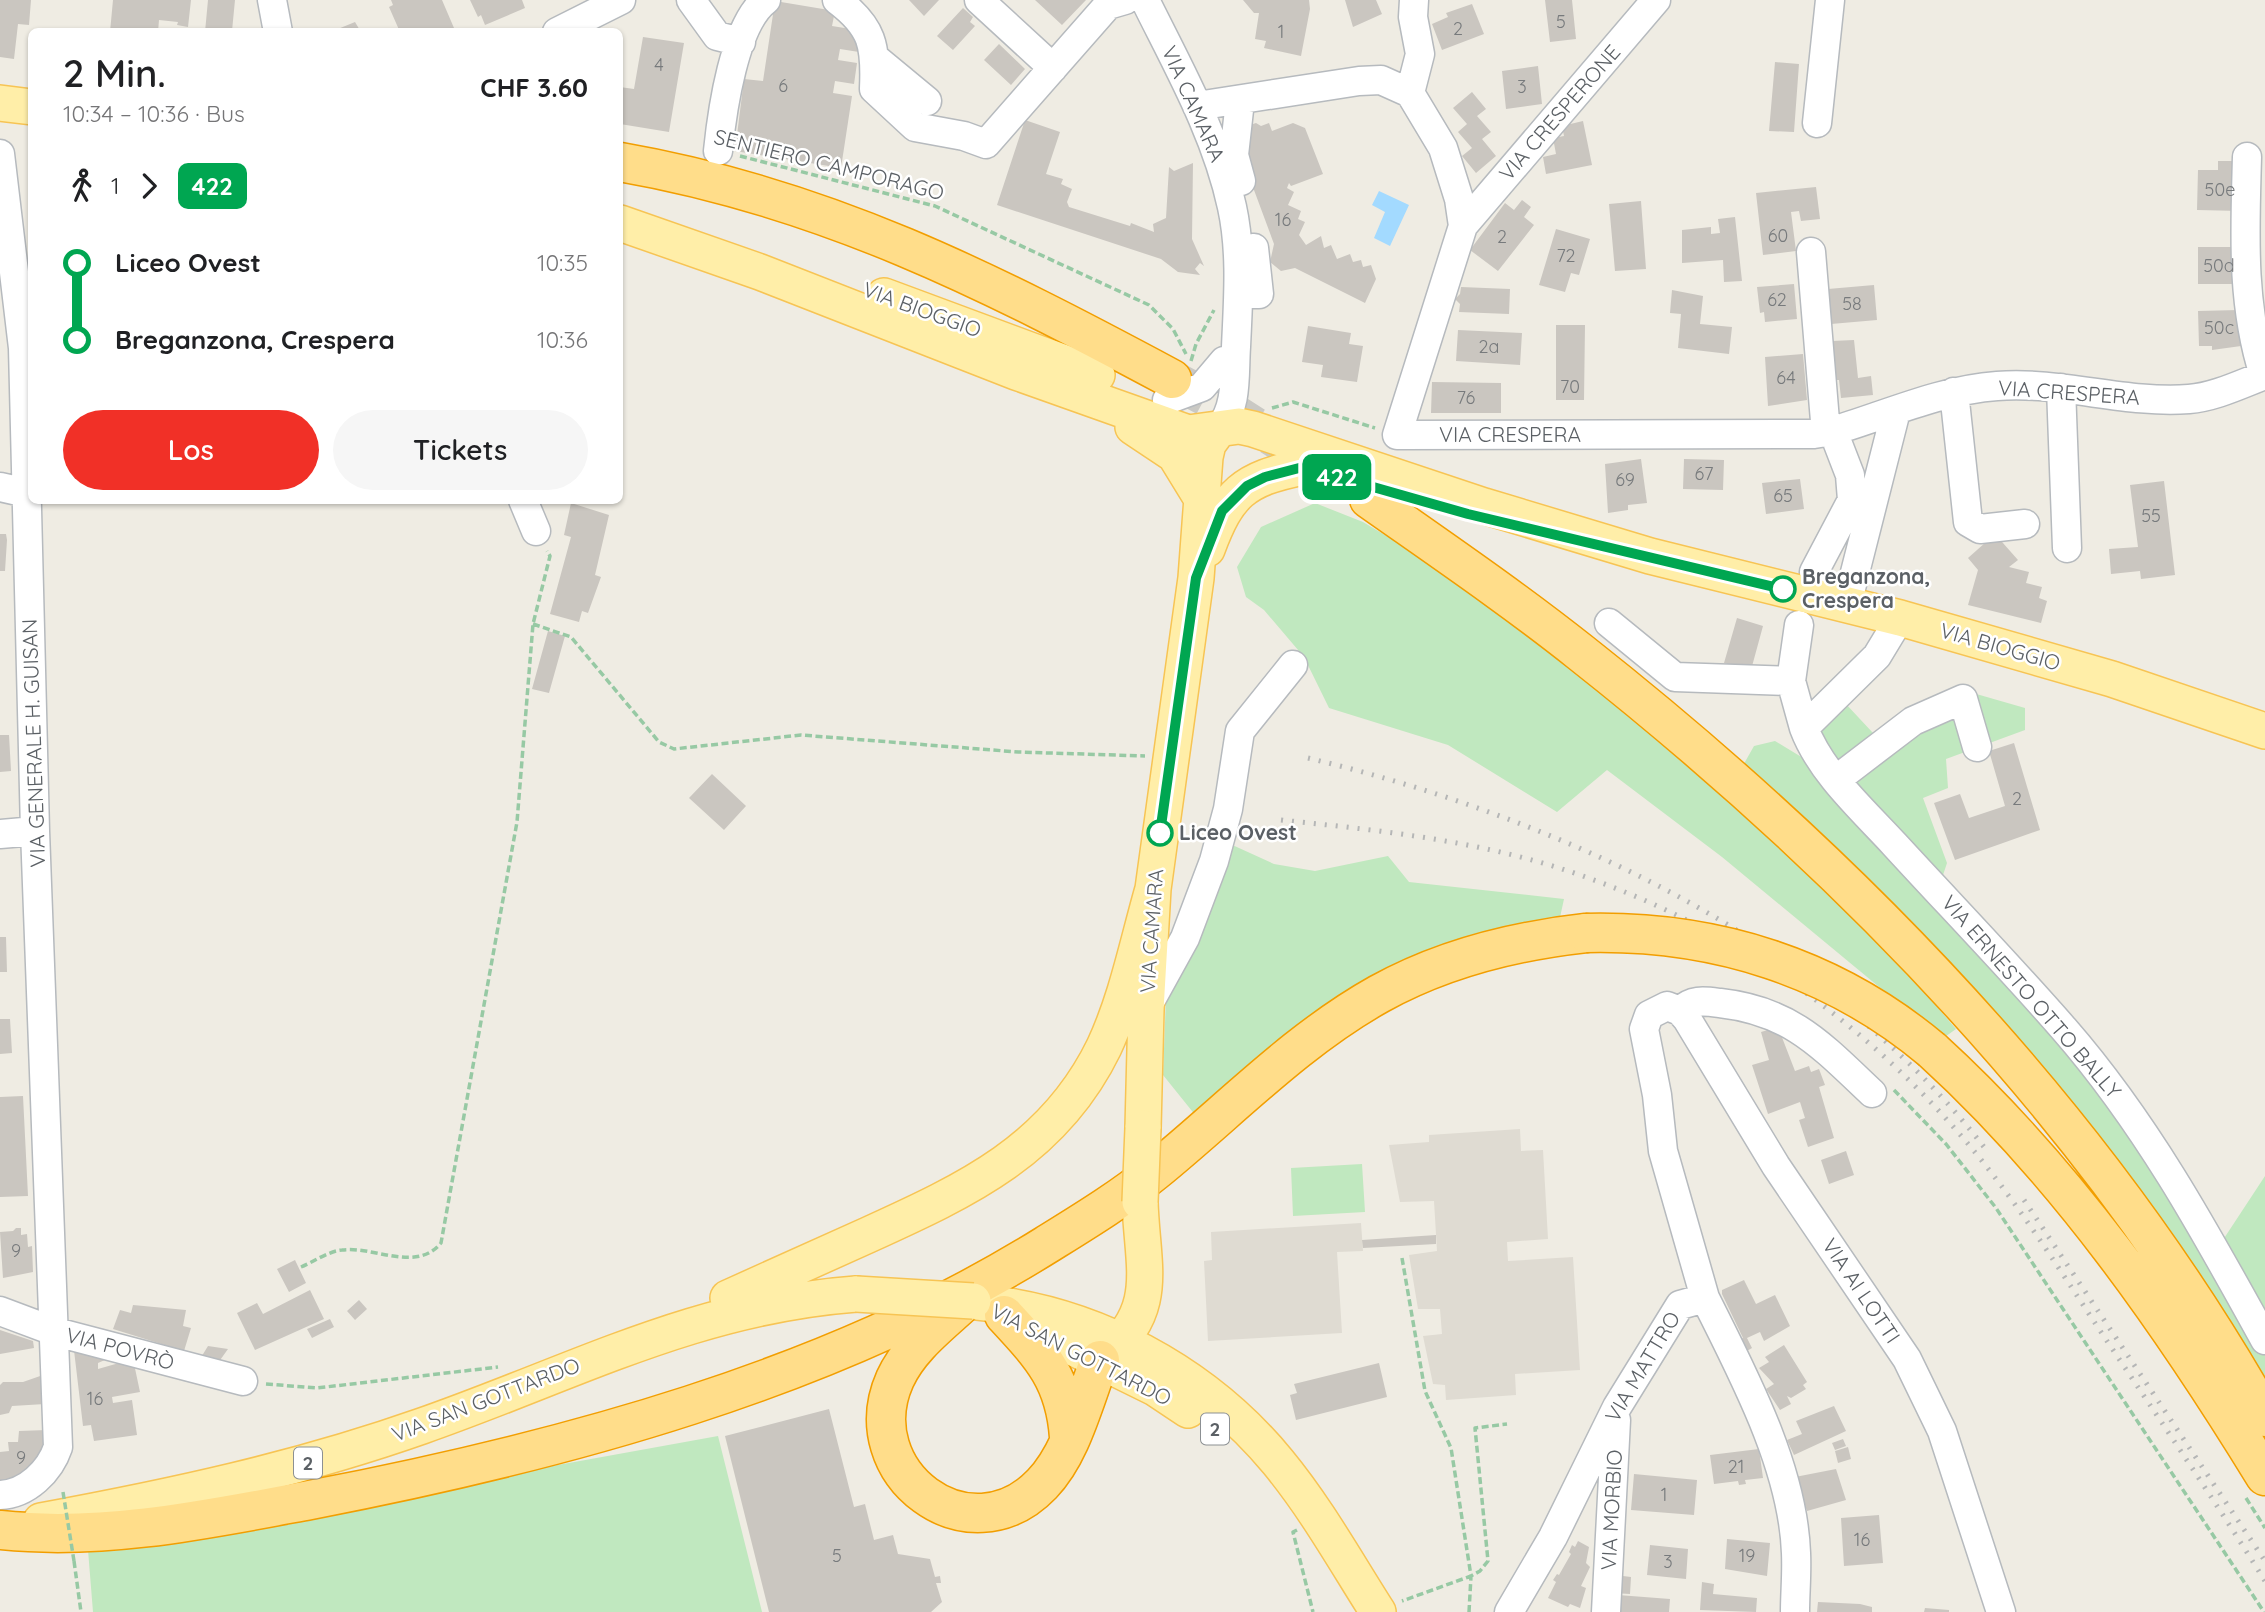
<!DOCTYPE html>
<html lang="de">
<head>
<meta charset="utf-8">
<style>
	:root { --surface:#fff; --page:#f6f6f6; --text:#202124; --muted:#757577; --accent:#f13027 }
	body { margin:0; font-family:Quicksand,sans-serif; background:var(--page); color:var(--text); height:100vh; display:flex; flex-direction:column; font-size:26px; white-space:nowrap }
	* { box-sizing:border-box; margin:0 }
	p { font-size:23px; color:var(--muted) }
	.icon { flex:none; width:38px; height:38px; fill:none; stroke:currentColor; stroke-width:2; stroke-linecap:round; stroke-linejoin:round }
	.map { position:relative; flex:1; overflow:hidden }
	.drawer { position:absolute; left:28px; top:28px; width:595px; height:476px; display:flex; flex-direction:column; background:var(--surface); border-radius:10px; box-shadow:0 2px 5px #0004 }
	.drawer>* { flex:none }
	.badge { padding:0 14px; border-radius:10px; font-size:24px; line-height:46px }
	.map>.badge { position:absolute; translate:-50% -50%; box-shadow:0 0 0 4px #fff }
	.legs { display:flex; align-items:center; gap:10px; height:77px; padding:0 35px; font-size:23px }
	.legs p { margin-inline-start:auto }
	.head { display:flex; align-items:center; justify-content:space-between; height:119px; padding:0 35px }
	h1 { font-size:38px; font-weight:600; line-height:52px }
	.action { display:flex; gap:14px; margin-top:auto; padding:14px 35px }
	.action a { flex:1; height:80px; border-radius:42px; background:var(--accent); color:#fff; font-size:28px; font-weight:600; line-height:80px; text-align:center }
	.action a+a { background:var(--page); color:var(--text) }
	ul { padding:0 35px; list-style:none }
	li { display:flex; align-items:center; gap:24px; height:77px; font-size:26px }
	li i { display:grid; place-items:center; width:10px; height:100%; margin:0 9px; background:currentColor }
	li i::after { content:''; width:18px; height:18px; margin:-9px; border:5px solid; border-radius:50%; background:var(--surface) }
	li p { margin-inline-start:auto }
	li:first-child i { background:linear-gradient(#0000 50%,currentColor 0) }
	li:last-child i { background:linear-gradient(currentColor 50%,#0000 0) }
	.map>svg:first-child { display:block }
	.education { fill:#dfdbd2 }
	.green { fill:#c0e8bf }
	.water { fill:#a3daff }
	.building { fill:#cac6c0 }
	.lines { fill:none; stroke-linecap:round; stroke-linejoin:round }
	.highway-tunnel { stroke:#cac9c4; stroke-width:38; stroke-dasharray:38 19; stroke-linecap:butt }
	.minor-casing { stroke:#b6babe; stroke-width:31 }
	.major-casing { stroke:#f7c454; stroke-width:38 }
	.highway-casing { stroke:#f29e00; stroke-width:41 }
	.path { stroke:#97c9a4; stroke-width:3.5; stroke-dasharray:7 3.5; stroke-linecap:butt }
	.minor { stroke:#fff; stroke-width:28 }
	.major { stroke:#ffeea8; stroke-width:35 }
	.highway { stroke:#ffdd8a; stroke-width:38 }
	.rail { stroke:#b5b6b6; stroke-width:5; stroke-dasharray:2 9; stroke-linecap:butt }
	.major-bridge-casing { stroke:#f7c454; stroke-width:38; stroke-linecap:butt }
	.highway-bridge-casing { stroke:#f29e00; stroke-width:41; stroke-linecap:butt }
	.path-bridge { stroke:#97c9a4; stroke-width:3.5; stroke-dasharray:7 3.5; stroke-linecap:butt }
	.major-bridge { stroke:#ffeea8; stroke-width:35 }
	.highway-bridge { stroke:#ffdd8a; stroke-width:38 }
	.line-1-casing { stroke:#fff; stroke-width:16 }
	.line-1 { stroke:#00a651; stroke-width:10 }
	.stop-1-dot { fill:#fff; stroke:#00a651; stroke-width:3.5 }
	.labels { text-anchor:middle; stroke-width:5; stroke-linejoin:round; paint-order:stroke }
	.number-label { font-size:18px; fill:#777a7c }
	.shield { fill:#fff; stroke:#8c9093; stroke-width:2 }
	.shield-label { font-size:19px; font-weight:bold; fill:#5b6065 }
	.street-label { font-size:21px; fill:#5b6065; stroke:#fff }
	.stop-label { font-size:21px; font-weight:bold; fill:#5b6065; stroke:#fff; text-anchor:start }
</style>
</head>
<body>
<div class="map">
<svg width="2265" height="1612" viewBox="0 0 2265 1612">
	<rect width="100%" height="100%" fill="#efece3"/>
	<!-- education -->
	<path class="education" d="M1520 1129 1521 1151 1543 1150 1548 1239 1507 1242 1508 1261 1573 1257 1580 1370 1515 1374 1516 1395 1446 1400 1445 1385 1433 1384 1423 1336 1442 1334 1440 1309H1418L1409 1255 1437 1251 1434 1201 1400 1202 1389 1145 1429 1142V1135Z
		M1361 1223 1363 1251 1337 1252 1342 1333 1208 1341 1204 1261 1212 1260 1211 1232Z"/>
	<!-- green -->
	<path class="green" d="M1315 503 1363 522 1442 569 1541 643 1724 793 1884 945 1956 1029 1942 1039 1722 857 1607 770 1557 812 1448 745 1329 708 1304 657 1264 610 1246 597 1237 567 1261 527Z
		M1959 689 2025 708V730L1946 759 1948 788 1923 798 1947 863 1938 890 2064 1028 2217 1249 2265 1176V1402L2187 1268 1741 769 1754 746 1775 741 1836 778 1819 728 1845 703 1873 733Z
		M1228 843 1274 864 1315 871 1388 856 1409 882 1564 899 1559 922 1443 948 1196 1116 1163 1075 1166 997Z
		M1362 1164 1365 1212 1293 1216 1291 1168Z
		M718 1436 762 1612H93L88 1550Z"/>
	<!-- water -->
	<path class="water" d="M1379 191 1409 205 1390 246 1374 238 1385 212 1372 205Z"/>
	<!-- building -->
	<path class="building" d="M0 0H31L29 25 18 24 14 59 0 57Z
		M113 0H191L188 27 177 25 178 22 159 20 158 32H110Z
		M208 0H235L232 31 205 32Z
		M391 0H442L454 28 451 32H400L389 7 393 5Z
		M470 0H522L525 8 485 25 481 15 478 17Z
		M909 0H939L924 16Z
		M1035 0H1086L1062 25Z
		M1243 0H1309L1310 9 1301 56 1264 48 1266 41 1255 39 1259 13H1254Z
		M1345 0H1376L1382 14 1353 27Z
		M1545 0H1572L1576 39 1550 42Z
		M775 1 835 11 832 26 863 31 859 52 840 49 838 60 857 63 854 84 835 81 833 93 852 96 841 168 735 151 744 79 763 81Z
		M1472 4 1484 34 1442 50 1432 24 1448 17 1446 13Z
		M963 8 973 17 970 22 975 26 953 50 937 36Z
		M355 22 361 32H333V31Z
		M643 37 684 43 669 132 620 124V87L634 89Z
		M999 44 1025 69 1011 85 984 60Z
		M1775 62 1799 64 1794 132 1769 131Z
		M1538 66 1542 104 1506 109 1502 71Z
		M1472 92 1486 109 1477 116 1491 132 1482 139 1496 156 1476 173 1462 156 1472 148 1458 132 1467 124 1453 108Z
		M1025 120 1060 132 1046 174 1063 179 1061 184 1072 189 1067 202 1069 207 1130 226 1131 223 1154 232 1153 224 1166 218 1169 167 1174 171 1193 163 1192 239 1204 266 1200 263 1195 269 1200 275 1178 272 1161 259 997 205Z
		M1583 121 1592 165 1546 174 1543 157 1556 154 1553 138 1564 136 1562 126Z
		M1256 123 1261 126 1269 123 1272 131 1293 123 1305 128 1323 174 1291 186 1289 183 1287 188 1294 192 1288 205 1301 211 1298 219 1305 222 1299 235 1306 245 1321 236 1324 248 1331 245 1337 259 1350 254 1353 262 1361 260 1363 267 1371 265 1376 279 1365 303 1295 268 1281 271 1270 262 1274 244 1241 155V128Z
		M2218 161H2243L2241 211 2197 210 2198 170H2218Z
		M1816 187 1820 219 1801 221 1799 211 1791 212 1796 251 1763 255 1756 193Z
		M1522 200 1531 207 1524 217 1534 225 1498 271 1470 250 1505 203 1514 210Z
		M1641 201 1646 269 1615 271 1609 204Z
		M1735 217 1742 281 1724 282 1723 260 1682 263V230L1711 227V234L1720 233 1718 219Z
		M1556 229 1590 239 1579 275 1571 273 1565 292 1539 285Z
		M2198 247H2240V284H2198Z
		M1794 284 1797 319 1765 322 1764 312 1760 313 1757 287Z
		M1874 285 1877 320 1831 324 1828 289Z
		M1461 287 1510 289 1509 314 1459 312 1460 304 1455 299 1460 294Z
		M1672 290 1703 296 1700 324 1732 327 1729 354 1678 348 1681 314 1670 313Z
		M2239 310 2241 346 2212 350V346H2199L2198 311Z
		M1556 325H1585L1584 400H1556Z
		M1308 326 1351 333 1349 344 1363 346 1357 382 1321 377 1323 365 1302 362Z
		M1458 330 1522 333 1520 365 1456 361Z
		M1854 340 1858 378 1871 376 1873 395 1841 398 1839 380H1836L1832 341Z
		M1803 354 1807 400 1768 406 1765 357Z
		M1432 382 1501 383V413H1431Z
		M1641 459 1647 503 1628 505V510L1608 513 1605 464Z
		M1684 459 1724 460 1723 490 1683 489Z
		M1800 479 1804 509 1766 514 1762 483Z
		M2164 481 2175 575 2141 579 2140 571 2111 574 2109 549 2138 547 2130 485Z
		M571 503 609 515 595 575 601 577 588 613 582 611 579 622 550 614 571 537 564 535Z
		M0 534H6L7 540 5 571H0Z
		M1995 534 2018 560 2009 567 2029 572 2026 583 2042 587 2039 598 2047 601 2041 623 1968 605 1978 570 1968 558Z
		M1737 618 1763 626 1751 670 1724 663Z
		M548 631 565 636 549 693 532 689Z
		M0 735H9L11 771 0 772Z
		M2014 743 2040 830 1955 860 1934 803 1960 794 1969 818 2005 806 1989 751Z
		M712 774 746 806 724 830 689 798Z
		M0 937H6L7 972H0Z
		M0 1019H10L12 1053 0 1054Z
		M1778 1027 1795 1071 1809 1066 1811 1072 1819 1069 1825 1085 1819 1087 1834 1138 1808 1147 1799 1120 1805 1118 1800 1102 1768 1114 1752 1065 1769 1060 1761 1032Z
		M23 1096 28 1196 0 1197V1097Z
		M1846 1151 1854 1175 1829 1184 1821 1160Z
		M16 1228H21V1235L27 1234 28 1247 32 1246 33 1272 3 1278 0 1232 13 1231Z
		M1436 1235V1244L1363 1248 1362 1240Z
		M295 1260 306 1283 289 1292 277 1269Z
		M1744 1280 1756 1304 1775 1295 1790 1326 1764 1341 1760 1332 1747 1338 1752 1348 1740 1355 1735 1342 1743 1338 1722 1294V1290Z
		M310 1290 324 1319 255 1350 237 1313 257 1303 263 1314Z
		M359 1300 367 1309 355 1320 347 1311Z
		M133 1305 186 1310 183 1326 191 1328 184 1351 113 1329 120 1310 131 1313Z
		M330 1319 334 1327 312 1338 307 1329Z
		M0 1330 33 1341 34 1348 0 1354Z
		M73 1342 116 1355 98 1363V1369L133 1359 140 1392 112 1397 113 1403 132 1400 137 1435 94 1441 91 1425 83 1426Z
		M1784 1345 1807 1382 1803 1385 1806 1389 1791 1398 1787 1396 1791 1404 1780 1410 1766 1389 1774 1384 1759 1368 1769 1362 1765 1357Z
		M208 1346 228 1349 218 1363 200 1359Z
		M1379 1363 1387 1397 1296 1420 1290 1395 1297 1393 1294 1384Z
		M43 1375 45 1404 12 1406 9 1413 0 1415V1385L3 1382H23Z
		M1834 1406 1846 1431 1794 1455 1787 1440 1802 1434 1796 1421Z
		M829 1409 854 1507 865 1504 874 1540 893 1535 898 1554 930 1559 935 1577 940 1576 941 1583H936L942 1602 931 1612H769L725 1436Z
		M47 1430 41 1463H31V1474L21 1473V1480H0V1452L9 1451 8 1442H18L19 1431Z
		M1843 1439 1846 1446 1835 1450 1832 1443Z
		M1848 1447 1851 1459 1838 1463 1835 1451Z
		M1759 1449 1763 1478 1745 1480 1746 1484 1739 1485 1738 1481 1714 1484 1710 1455Z
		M1836 1469 1846 1500 1807 1511 1795 1477Z
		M1634 1474 1697 1480 1694 1515 1631 1510Z
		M1879 1515 1883 1563 1844 1566 1841 1518Z
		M1727 1539 1770 1543 1767 1576 1725 1569Z
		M1578 1541 1589 1547 1586 1563 1590 1567 1581 1586 1586 1588 1580 1608 1570 1604 1568 1607 1548 1598 1556 1582 1553 1580 1557 1574 1559 1575 1571 1554 1569 1552 1572 1545 1575 1547Z
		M1650 1545 1688 1549 1686 1579 1647 1575Z
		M1615 1575 1631 1577 1630 1594 1613 1593Z
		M1702 1582 1714 1584 1713 1594 1757 1598 1756 1612 1700 1610Z
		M1618 1595 1670 1599 1669 1612H1616Z
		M1818 1602 1860 1604 1872 1607V1612H1817Z
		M1925 1608 1949 1610V1612H1924Z"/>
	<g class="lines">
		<!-- highway-tunnel -->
		<path class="highway-tunnel" d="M1172 379 1230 410 1369 499"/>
		<defs>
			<path id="minor" d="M272 0 278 32
				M691 0 717 36 741 42
				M837 0C873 27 876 46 874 89L915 127 964 136 986 144 1108 5 1125 0
				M979 0 1053 68
				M1145 0C1178 67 1216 133 1232 207 1242 253 1238 301 1236 347 1234 375 1238 406 1219 429
				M557 32 621 0
				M875 58 927 101
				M1410 93 1420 54 1413 17 1414 0
				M1240 101 1234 155 1241 181
				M1197 106 1359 81 1381 80 1410 93 1443 148 1459 199 1463 226 1397 435 1814 434 1833 431C1886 415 1941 390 1997 386 2062 381 2125 404 2189 399 2215 397 2241 384 2265 375
				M1817 123 1830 0
				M718 151C722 112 734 24 766 0
				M0 154 23 348 35 831 58 1447C50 1471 27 1494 0 1495
				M2247 157C2245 231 2241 304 2264 375
				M1463 226 1656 0
				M1811 252 1826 433
				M1239 294H1259L1254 248
				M2061 388 2067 548
				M1954 392 1968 522 1980 529 2025 524
				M1167 400 1202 387 1224 361
				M0 487 27 493
				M523 500 536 531
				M1814 572 1852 500 1850 475 1833 431
				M1847 604 1896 411
				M1900 618 1877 656 1804 728C1821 773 1863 810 1895 845 1951 906 2009 966 2064 1029 2146 1123 2205 1231 2265 1340
				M1609 623 1675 677 1791 681
				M1799 625 1791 681 1804 728
				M1837 779 1913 721 1963 699 1977 747
				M0 834 35 831
				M1147 1007 1185 938 1214 861 1228 809 1240 731 1293 665
				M1680 1011C1692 999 1704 1001 1720 1003 1792 1011 1822 1046 1872 1093
				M1705 1298C1743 1374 1793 1467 1796 1553 1797 1573 1795 1593 1795 1612
				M0 1311 56 1332 243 1381
				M1509 1612 1553 1537 1617 1407 1680 1305 1705 1298 1663 1151 1657 1095 1644 1029 1649 1015 1667 1006 1680 1011 1687 1019 1776 1166 1907 1359 1942 1431 2001 1612
				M1606 1612 1616 1420"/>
			<path id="major" d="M0 103 32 107
				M620 223 760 272 1016 372 1188 433 1239 426 1253 429 1484 506 1650 556 1900 618 2112 679 2265 731
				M884 296 1097 375
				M1133 427 1175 455 1202 499
				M1207 549C1228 493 1243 479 1303 467
				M1143 1128 1146 1010 1153 889 1196 578 1205 457 1208 444 1219 429
				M728 1298C775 1277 822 1256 868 1235 967 1190 1054 1150 1104 1047 1127 998 1138 941 1153 889
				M977 1302C1092 1312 1204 1372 1278 1462 1316 1508 1346 1562 1378 1612
				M1031 1327 1155 1388 1188 1410
				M1105 1355C1161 1310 1142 1266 1140 1202
				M41 1521C171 1497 297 1470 422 1426 571 1374 695 1306 856 1294"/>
			<path id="highway" d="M620 162C826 198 989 281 1172 379
				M1369 499C1440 549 1512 598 1580 652 1850 865 2095 1116 2265 1417
				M1932 1050C2065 1171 2171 1323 2265 1476
				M962 1304C938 1326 909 1348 895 1379 853 1473 969 1560 1042 1484 1072 1453 1084 1400 1100 1360
				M1004 1315C1042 1356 1065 1380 1069 1437
				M0 1530C104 1541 209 1519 310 1500 559 1452 830 1380 1046 1245 1083 1222 1121 1199 1154 1172 1228 1112 1295 1041 1379 994 1444 958 1513 941 1586 933"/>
		</defs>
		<!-- minor casing -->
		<use href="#minor" class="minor-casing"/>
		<!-- major casing -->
		<use href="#major" class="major-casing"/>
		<!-- highway casing -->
		<use href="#highway" class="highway-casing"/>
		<!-- path -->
		<path class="path" d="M740 156 935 206 1149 305 1173 329 1186 354
			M1191 361 1196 344 1214 310
			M1272 408 1293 402 1375 428
			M533 624 571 637 659 742 674 749 801 735 1018 752 1145 756
			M1894 1090 1946 1144 1996 1208 2264 1612
			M1402 1258 1425 1391 1451 1448 1471 1576 1402 1601
			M301 1267C313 1262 329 1251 342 1250 375 1246 416 1273 441 1243L517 822 533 624 550 556 547 551
			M266 1384 317 1388 498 1367
			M2246 1498 2265 1528
			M1297 1530 1293 1532 1313 1612
			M74 1561 81 1612
			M1469 1612 1471 1576 1480 1571 1488 1561 1475 1428 1507 1424"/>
		<!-- minor -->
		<use href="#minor" class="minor"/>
		<!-- major -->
		<use href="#major" class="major"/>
		<!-- highway -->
		<use href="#highway" class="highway"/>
		<!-- rail -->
		<path class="rail" d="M1308 758C1559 818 1822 939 1984 1147
			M1281 820C1386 831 1492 842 1591 879 1739 932 1868 1025 1969 1145 2021 1207 2064 1277 2109 1344 2162 1423 2215 1501 2265 1581
			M2024 1200 2265 1561"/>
		<defs>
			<path id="major-bridge" d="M1140 1202 1143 1128
				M856 1294 973 1301"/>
			<path id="highway-bridge" d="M1586 933C1714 930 1833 967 1932 1050"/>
		</defs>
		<!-- major-bridge casing -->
		<use href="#major-bridge" class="major-bridge-casing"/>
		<!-- highway-bridge casing -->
		<use href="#highway-bridge" class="highway-bridge-casing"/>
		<!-- path-bridge -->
		<path class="path-bridge" d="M63 1492 74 1561"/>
		<!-- major-bridge -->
		<use href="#major-bridge" class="major-bridge"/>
		<!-- highway-bridge -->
		<use href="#highway-bridge" class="highway-bridge"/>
	</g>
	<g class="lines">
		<defs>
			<path id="line-1" d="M1160 833 1196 578 1222 511 1247 486 1265 477 1303 467 1468 514 1783 589"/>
		</defs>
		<!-- line-1 casing -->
		<use href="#line-1" class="line-1-casing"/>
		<!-- line-1 -->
		<use href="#line-1" class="line-1"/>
	</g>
	<!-- markers -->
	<g class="stop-1-dot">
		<circle cx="1783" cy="589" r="12"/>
		<circle cx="1160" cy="833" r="12"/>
	</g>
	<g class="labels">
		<!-- number labels -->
		<g class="number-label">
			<text x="1561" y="28">5</text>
			<text x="1458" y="35">2</text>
			<text x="1281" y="38">1</text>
			<text x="659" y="71">4</text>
			<text x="783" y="92">6</text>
			<text x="1522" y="93">3</text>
			<text x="2220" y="196">50e</text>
			<text x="1283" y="226">16</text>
			<text x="1778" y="242">60</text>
			<text x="1502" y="243">2</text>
			<text x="1566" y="262">72</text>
			<text x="2219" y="272">50d</text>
			<text x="1777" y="306">62</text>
			<text x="1852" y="310">58</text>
			<text x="2219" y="334">50c</text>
			<text x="1489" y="353">2a</text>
			<text x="1786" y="384">64</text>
			<text x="1570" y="393">70</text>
			<text x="1466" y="404">76</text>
			<text x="1704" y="480">67</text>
			<text x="1625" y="486">69</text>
			<text x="1783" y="502">65</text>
			<text x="2151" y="522">55</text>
			<text x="2017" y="805">2</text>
			<text x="16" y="1257">9</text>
			<text x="95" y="1405">16</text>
			<text x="21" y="1464">9</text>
			<text x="1736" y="1473">21</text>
			<text x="1664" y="1501">1</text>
			<text x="1862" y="1546">16</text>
			<text x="837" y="1562">5</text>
			<text x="1747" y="1562">19</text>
			<text x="1668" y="1568">3</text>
		</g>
		<!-- shield labels -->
		<g class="shield">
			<rect x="1201" y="1413.5" width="28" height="31" rx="5"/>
			<rect x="294" y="1447.5" width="28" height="31" rx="5"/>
		</g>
		<g class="shield-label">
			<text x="1215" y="1436">2</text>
			<text x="308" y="1470">2</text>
		</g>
		<!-- street labels -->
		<g class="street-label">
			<text transform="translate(1193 104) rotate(66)" y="7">VIA CAMARA</text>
			<text transform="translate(1560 113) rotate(-49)" y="7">VIA CRESPERONE</text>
			<text transform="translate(829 165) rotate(14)" y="7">SENTIERO CAMPORAGO</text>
			<text transform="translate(922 310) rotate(20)" y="7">VIA BIOGGIO</text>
			<text transform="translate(2069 393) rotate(4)" y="7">VIA CRESPERA</text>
			<text x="1510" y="442">VIA CRESPERA</text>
			<text transform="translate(2000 647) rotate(16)" y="7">VIA BIOGGIO</text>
			<text transform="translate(34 743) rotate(-92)" y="7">VIA GENERALE H. GUISAN</text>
			<text transform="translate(1152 931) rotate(-86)" y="7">VIA CAMARA</text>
			<text transform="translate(2031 997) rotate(49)" y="7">VIA ERNESTO OTTO BALLY</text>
			<text transform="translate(1861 1291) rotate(56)" y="7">VIA AI LOTTI</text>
			<text transform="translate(120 1349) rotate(15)" y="7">VIA POVRÒ</text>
			<text transform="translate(1081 1355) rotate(27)" y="7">VIA SAN GOTTARDO</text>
			<text transform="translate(1643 1367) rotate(-59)" y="7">VIA MATTRO</text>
			<text transform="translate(486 1400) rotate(-21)" y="7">VIA SAN GOTTARDO</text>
			<text transform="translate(1612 1510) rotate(-87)" y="7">VIA MORBIO</text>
		</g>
		<!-- stop labels -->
		<g class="stop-label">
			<text x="1802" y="584">Breganzona,<tspan x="1802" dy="24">Crespera</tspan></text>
			<text x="1179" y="840">Liceo Ovest</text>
		</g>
	</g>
</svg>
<b class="badge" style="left:1337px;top:477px;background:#00a651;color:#fff">422</b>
<section class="drawer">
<div class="head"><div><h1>2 Min.</h1><p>10:34 – 10:36 · Bus</p></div><b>CHF 3.60</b></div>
<div class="legs"><svg class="icon" aria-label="walk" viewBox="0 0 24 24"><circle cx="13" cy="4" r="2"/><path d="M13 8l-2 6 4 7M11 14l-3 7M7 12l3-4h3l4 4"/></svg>1<svg class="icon" aria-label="forward" viewBox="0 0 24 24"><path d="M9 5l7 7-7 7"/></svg><b class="badge" style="background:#00a651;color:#fff">422</b></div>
<ul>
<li><i style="color:#00a651"></i><b>Liceo Ovest</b><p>10:35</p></li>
<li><i style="color:#00a651"></i><b>Breganzona, Crespera</b><p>10:36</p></li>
</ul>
<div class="action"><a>Los</a><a>Tickets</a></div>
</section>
</div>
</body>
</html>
